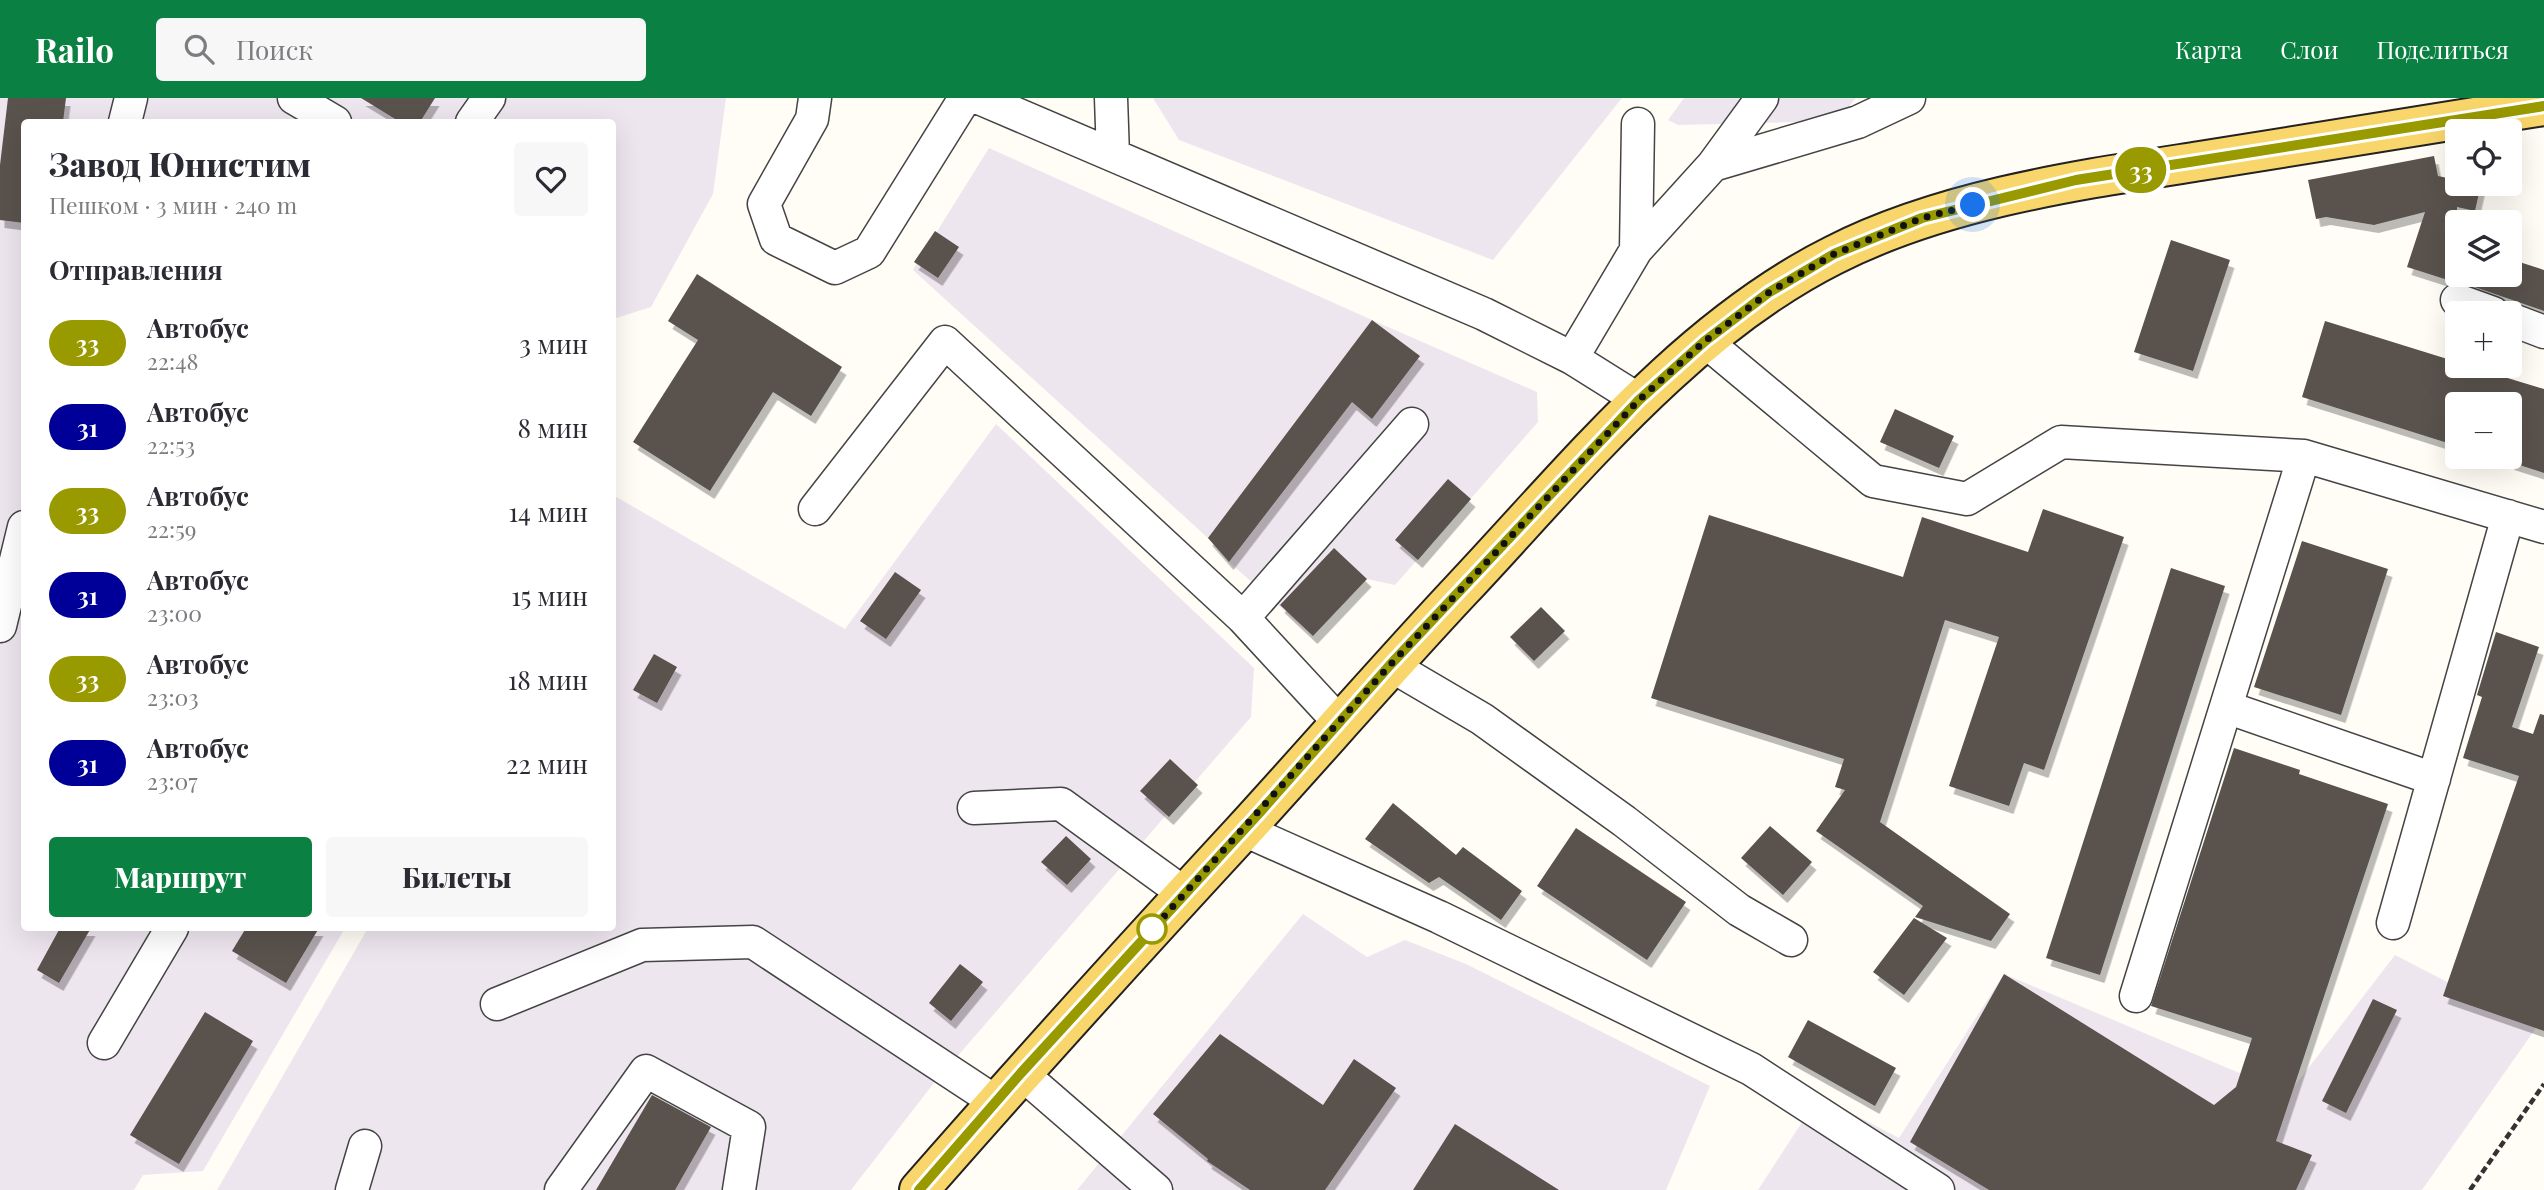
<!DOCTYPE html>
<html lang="ru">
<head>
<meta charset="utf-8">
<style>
	:root { --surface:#fff; --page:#f7f7f7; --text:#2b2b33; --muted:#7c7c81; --accent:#0b8043 }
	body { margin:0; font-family:"Playfair Display",serif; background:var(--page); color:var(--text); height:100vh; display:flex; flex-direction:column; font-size:26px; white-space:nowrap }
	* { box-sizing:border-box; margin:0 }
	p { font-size:23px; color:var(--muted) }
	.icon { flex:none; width:38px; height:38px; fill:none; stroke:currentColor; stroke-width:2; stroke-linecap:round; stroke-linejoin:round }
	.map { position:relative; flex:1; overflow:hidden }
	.side { position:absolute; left:21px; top:21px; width:595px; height:812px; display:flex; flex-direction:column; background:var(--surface); border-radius:7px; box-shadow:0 7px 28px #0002 }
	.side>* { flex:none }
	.badge { padding:0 14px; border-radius:23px; font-size:24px; line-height:46px }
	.controls { position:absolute; left:2445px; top:21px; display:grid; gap:14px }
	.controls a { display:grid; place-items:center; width:77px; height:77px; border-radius:7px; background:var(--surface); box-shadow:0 7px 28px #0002; font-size:35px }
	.you { position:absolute; width:35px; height:35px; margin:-18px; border:5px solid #fff; border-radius:50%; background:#1a73e8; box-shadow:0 0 0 10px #1a73e833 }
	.map>.badge { position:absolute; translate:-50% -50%; box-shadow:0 0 0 4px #fff }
	h2 { padding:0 28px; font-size:26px; line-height:63px }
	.round { display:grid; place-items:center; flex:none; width:74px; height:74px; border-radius:7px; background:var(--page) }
	.headline { display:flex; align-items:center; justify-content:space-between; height:119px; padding:0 28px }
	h1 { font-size:33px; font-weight:800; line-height:52px }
	.cta { display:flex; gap:14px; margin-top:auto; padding:14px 28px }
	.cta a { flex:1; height:80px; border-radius:7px; background:var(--accent); color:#fff; font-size:28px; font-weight:800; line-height:80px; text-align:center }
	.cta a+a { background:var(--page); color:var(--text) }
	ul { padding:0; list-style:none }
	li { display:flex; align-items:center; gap:21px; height:84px; padding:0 28px }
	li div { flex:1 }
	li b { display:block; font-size:26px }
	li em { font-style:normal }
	li .badge { min-width:77px; font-weight:700; text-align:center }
	header { display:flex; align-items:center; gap:42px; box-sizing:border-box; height:98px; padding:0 35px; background:var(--accent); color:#fff }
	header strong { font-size:33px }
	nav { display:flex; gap:38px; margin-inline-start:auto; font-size:24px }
	.search { width:490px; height:63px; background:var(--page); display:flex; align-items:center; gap:18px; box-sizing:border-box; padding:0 24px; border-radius:7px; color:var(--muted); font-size:26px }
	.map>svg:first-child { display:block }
	.industrial { fill:#eee6ef }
	.building { fill:#5a524d; filter:url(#shadow) }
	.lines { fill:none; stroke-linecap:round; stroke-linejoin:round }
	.minor-casing { stroke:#444; stroke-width:35 }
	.major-casing { stroke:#222; stroke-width:42 }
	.path { stroke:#333; stroke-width:4.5; stroke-dasharray:7 3.5; stroke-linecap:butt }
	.minor { stroke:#fff; stroke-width:32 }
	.major { stroke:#f9d66b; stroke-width:38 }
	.line-casing { stroke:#fff; stroke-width:16 }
	.line { stroke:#990; stroke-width:10 }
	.walk { stroke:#111; stroke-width:7; stroke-dasharray:0 12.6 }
	.stop-dot { fill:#fff; stroke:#990; stroke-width:3.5 }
</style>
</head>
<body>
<header>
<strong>Railo</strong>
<div class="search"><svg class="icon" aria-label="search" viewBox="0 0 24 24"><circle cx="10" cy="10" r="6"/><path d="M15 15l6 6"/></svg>Поиск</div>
<nav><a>Карта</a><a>Слои</a><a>Поделиться</a></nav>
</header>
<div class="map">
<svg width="2544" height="1092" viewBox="0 0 2544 1092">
	<defs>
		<filter id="shadow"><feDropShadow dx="4.5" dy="8" stdDeviation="0" flood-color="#0004"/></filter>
	</defs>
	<rect width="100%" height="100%" fill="#fffdf5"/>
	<!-- industrial -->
	<path class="industrial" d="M0 0H726L713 96 651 209 613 221 612 24H24V830H345L203 1073 143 1077 134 1092H0Z
		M1153 0H1622L1493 162 1179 42Z
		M1684 0H1856L1837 23 1678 27 1668 22Z
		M989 50 1372 222 1537 294 1538 324 1395 487 1367 481 1313 538 1229 464 1208 440 913 172Z
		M996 326 1254 570 1251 619 930 990 851 1092H217L368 830H612L613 397 845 531Z
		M1303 816 1367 859 1405 842 1466 866 1710 988 1666 1092H1077Z
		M2395 857 2536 930 2422 1092H1758L1819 998 1899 1040 2004 876 2249 979 2293 990Z"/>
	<!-- building -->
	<path class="building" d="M8 0H66L63 24H24V125L0 122V67Z
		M361 0H435L420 24H400Z
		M2434 58 2438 78 2457 82V86H2481L2475 113 2457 109V177H2510V161L2544 172V213L2463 185 2454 184 2407 169 2425 114 2374 127 2326 119 2316 121 2308 82Z
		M935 133 959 149 938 180 914 164Z
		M2171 142 2230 162 2193 273 2134 254Z
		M697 176 842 269 811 318 773 294 710 393 633 344 698 242 668 223Z
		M1372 222 1420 258 1372 321 1352 304 1229 464 1208 440Z
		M2325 223 2457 264V268H2468L2544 291V375L2510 364V306H2457V348L2302 299Z
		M1895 311 1954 338 1939 370 1880 344Z
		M1448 381 1471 401 1418 462 1395 442Z
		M2043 411 2124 439 2044 672 2024 665 2009 708 1949 688 1999 539 1945 522 1880 724 2010 816 1991 843 1915 819 1923 808 1816 733 1845 692 1835 689 1844 661 1651 600 1709 417 1903 479 1922 419 2028 454Z
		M2302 443 2388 471 2341 617 2254 589Z
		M1334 450 1367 481 1313 538 1280 507Z
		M2171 470 2225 488 2100 877 2046 860Z
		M895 474 921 492 886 541 860 523Z
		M1541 509 1565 533 1534 563 1510 539Z
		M2496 534 2539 549 2512 629 2533 636 2540 616 2544 617V933L2443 898 2519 678 2463 660 2482 599 2477 597Z
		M654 556 677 569 657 605 633 592Z
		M2234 650 2300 672 2299 676 2388 706 2276 1043 2312 1057 2296 1092H1989L1910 1044 2004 876 2214 1007 2236 989 2252 940 2151 908Z
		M1170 661 1198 687 1169 719 1140 693Z
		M1393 705 1456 757 1463 749 1522 793 1501 822 1439 779 1429 785 1365 741Z
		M1770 728 1812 764 1783 797 1741 760Z
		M1576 730 1686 804 1647 862 1537 788Z
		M1066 738 1091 761 1067 787 1041 764Z
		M1914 820 1947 840 1904 897 1873 874Z
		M60 830H91L59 885 37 872Z
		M246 830H319L286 885 232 853Z
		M960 866 983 884 951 923 929 905Z
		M2373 901 2397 912 2346 1015 2322 1003Z
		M205 914 253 943 179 1066 130 1037Z
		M1808 922 1896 970 1875 1008 1788 959Z
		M1220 936 1323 1007 1354 961 1396 990 1325 1092H1250L1207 1063 1208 1061 1153 1016Z
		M652 997 711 1029 675 1092H596Z
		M1455 1026 1559 1092H1413Z"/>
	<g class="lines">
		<defs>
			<path id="minor" d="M294 0 335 24
				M815 0 812 21 764 106 776 141 835 170 869 154 965 0
				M979 0 1484 216 1572 260 1639 302
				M1111 0 1113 57
				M125 24 131 0
				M472 24 489 0
				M1713 67 1858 24 1909 0
				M1636 152 1638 26
				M2457 202 2493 215
				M2510 221 2544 234
				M1705 243 1873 383 1967 401 2061 344 2304 358 2544 429
				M1572 260 1636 152 1713 67 1762 0
				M815 411 945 244 1243 520 1340 625
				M1243 520 1412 326
				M0 528 24 429
				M1390 567 1482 621 1624 723 1739 812 1791 842
				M2226 609 2434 681
				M974 710 1061 706 1185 796
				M1244 732 1439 819 1751 971 1938 1092
				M2393 825 2508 418
				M2136 898 2304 358
				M497 906 642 847 753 844 996 1004
				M104 945 172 830
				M1021 975 1156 1092
				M352 1092 365 1048
				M561 1092 646 973 749 1029 739 1092"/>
			<path id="major" d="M919 1092C1025 971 1133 852 1242 734 1316 653 1387 571 1462 491 1574 372 1686 231 1834 157 1944 101 2079 82 2200 63 2314 45 2429 26 2544 8"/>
		</defs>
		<!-- minor casing -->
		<use href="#minor" class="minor-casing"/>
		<!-- major casing -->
		<use href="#major" class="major-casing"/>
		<!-- path -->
		<path class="path" d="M2470 1092 2544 986"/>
		<!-- minor -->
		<use href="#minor" class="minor"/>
		<!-- major -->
		<use href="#major" class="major"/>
	</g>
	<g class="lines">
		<defs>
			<path id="line" d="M919 1092 1021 975 1260 714 1390 567 1639 302 1705 243 1768 195 1834 156 1922 120 2076 82 2544 8"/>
		</defs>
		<!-- line casing -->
		<use href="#line" class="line-casing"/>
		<!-- line -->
		<use href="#line" class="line"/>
		<!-- walk -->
		<path class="walk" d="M1152 831 1150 834 1390 567 1639 302 1705 243 1768 195 1834 156 1922 120 1973 107"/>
	</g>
	<!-- markers -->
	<circle class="stop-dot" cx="1152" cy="831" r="14"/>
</svg>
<div class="controls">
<a><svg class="icon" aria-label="locate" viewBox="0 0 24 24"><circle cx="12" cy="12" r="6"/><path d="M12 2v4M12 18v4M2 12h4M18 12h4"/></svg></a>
<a><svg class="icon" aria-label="layers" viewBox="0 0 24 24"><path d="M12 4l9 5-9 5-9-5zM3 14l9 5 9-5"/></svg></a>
<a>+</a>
<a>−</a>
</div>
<div class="you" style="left:1973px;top:107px"></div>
<b class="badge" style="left:2141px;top:72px;background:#990;color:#fff">33</b>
<section class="side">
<div class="headline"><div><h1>Завод Юнистим</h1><p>Пешком · 3 мин · 240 m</p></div><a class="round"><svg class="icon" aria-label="heart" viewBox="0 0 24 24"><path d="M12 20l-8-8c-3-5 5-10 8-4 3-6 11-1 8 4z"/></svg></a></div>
<h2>Отправления</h2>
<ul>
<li><span class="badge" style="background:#990;color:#fff">33</span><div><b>Автобус</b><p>22:48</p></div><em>3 мин</em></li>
<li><span class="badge" style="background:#009;color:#fff">31</span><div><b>Автобус</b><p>22:53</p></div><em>8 мин</em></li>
<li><span class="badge" style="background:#990;color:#fff">33</span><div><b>Автобус</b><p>22:59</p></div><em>14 мин</em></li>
<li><span class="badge" style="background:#009;color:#fff">31</span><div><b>Автобус</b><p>23:00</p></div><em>15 мин</em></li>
<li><span class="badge" style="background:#990;color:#fff">33</span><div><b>Автобус</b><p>23:03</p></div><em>18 мин</em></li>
<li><span class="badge" style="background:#009;color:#fff">31</span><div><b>Автобус</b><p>23:07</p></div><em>22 мин</em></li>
</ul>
<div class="cta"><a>Маршрут</a><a>Билеты</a></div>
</section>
</div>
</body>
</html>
